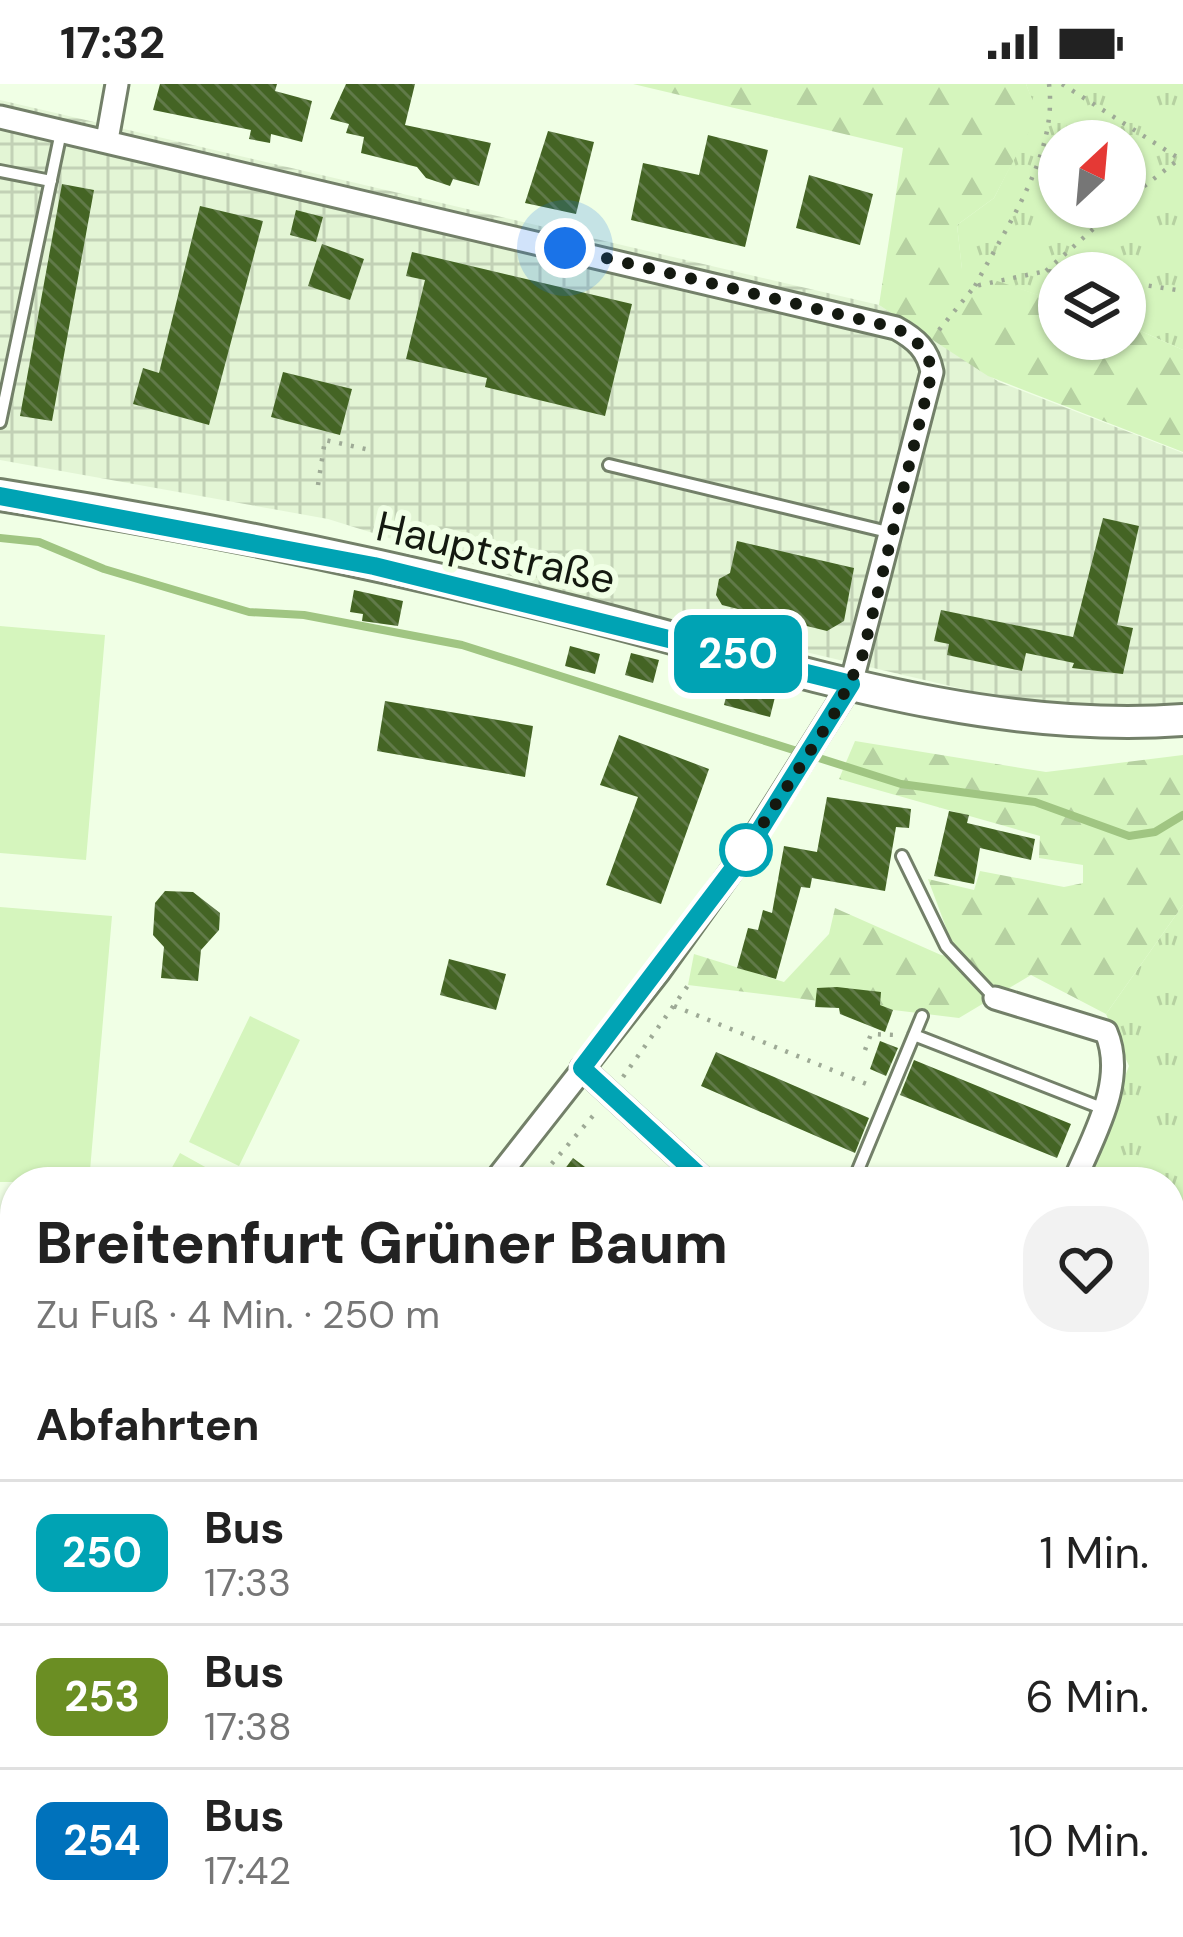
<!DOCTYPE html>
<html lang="de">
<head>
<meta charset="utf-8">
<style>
	:root { --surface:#fff; --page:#f2f2f2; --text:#222; --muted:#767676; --line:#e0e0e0 }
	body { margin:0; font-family:"DM Sans",sans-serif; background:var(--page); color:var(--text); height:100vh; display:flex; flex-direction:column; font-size:45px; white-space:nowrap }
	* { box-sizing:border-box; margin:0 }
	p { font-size:39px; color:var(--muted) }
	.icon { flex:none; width:66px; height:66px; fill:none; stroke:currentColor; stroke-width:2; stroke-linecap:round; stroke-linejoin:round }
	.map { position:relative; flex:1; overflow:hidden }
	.details { position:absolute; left:0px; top:1083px; width:1185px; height:771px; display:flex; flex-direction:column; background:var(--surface); border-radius:48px 48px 0 0; box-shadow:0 3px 9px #0004 }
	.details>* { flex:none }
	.badge { padding:0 24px; border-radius:18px; font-size:42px; line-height:78px }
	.needle { width:78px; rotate:26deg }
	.fabs { position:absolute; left:1038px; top:36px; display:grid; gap:24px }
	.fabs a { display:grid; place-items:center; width:108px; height:108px; border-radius:50%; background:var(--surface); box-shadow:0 3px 9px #0004; font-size:60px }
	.you { position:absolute; width:60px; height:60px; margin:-30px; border:9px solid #fff; border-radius:50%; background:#1a73e8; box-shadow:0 0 0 18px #1a73e833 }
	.map>.badge { position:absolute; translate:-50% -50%; box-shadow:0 0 0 6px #fff }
	h2 { padding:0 36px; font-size:45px; line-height:108px }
	.round { display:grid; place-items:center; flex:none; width:126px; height:126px; border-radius:48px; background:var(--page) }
	.overview { display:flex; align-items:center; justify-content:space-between; height:204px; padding:0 36px }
	h1 { font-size:57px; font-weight:800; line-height:90px }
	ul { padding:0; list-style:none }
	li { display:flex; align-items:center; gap:36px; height:144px; padding:0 36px; border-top:3px solid var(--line) }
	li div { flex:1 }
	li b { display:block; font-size:45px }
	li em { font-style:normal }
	li .badge { min-width:132px; font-weight:700; text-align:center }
	.status { display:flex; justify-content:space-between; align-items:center; height:84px; padding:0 60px; background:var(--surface); direction:ltr }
	.status svg { height:33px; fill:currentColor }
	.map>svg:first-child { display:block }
	.industrial { fill:url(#industrial-grid) }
	.grass { fill:url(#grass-tufts); fill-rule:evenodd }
	.forest { fill:url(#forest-firs) }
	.pitch { fill:#d5f5bd }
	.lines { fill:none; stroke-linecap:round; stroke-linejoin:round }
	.stream { stroke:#a0c582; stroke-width:8 }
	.building { fill:url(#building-back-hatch) }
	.lane-casing { stroke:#738069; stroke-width:16 }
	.street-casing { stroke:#738069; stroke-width:27 }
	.secondary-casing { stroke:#738069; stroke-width:36 }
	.path { stroke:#9eaa96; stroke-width:4.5; stroke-dasharray:3 9; stroke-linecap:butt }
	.lane { stroke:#fff; stroke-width:10 }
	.street { stroke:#fff; stroke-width:21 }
	.secondary { stroke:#fff; stroke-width:30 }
	.line-casing { stroke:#fff; stroke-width:27 }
	.line { stroke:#00a3b4; stroke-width:18 }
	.walk { stroke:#141910; stroke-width:12; stroke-dasharray:0 21.6 }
	.stop-dot { fill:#fff; stroke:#00a3b4; stroke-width:6 }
	.labels { text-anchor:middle; stroke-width:12; stroke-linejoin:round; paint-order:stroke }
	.street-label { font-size:42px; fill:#141910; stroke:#f0ffe5 }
</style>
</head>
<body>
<div class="status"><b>17:32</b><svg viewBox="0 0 49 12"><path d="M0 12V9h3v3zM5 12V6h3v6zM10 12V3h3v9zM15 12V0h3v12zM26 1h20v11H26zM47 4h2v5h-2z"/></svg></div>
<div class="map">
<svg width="1183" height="1853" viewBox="0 0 1183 1853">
	<defs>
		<pattern id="industrial-grid" width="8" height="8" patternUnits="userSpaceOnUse" patternTransform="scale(3)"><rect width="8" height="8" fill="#e3f5d5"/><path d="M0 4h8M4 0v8" fill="none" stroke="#c2d1b6"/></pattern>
		<pattern id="grass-tufts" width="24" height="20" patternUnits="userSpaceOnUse" patternTransform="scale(3)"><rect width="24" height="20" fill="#d5f5bd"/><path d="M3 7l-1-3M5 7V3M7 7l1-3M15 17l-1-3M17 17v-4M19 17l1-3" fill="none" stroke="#b6d1a1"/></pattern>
		<pattern id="forest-firs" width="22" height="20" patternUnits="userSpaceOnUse" patternTransform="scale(3)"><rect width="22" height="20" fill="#d5f5bd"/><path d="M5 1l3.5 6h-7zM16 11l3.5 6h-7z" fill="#b6d1a1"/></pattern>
		<pattern id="building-back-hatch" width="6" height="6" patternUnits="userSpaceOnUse" patternTransform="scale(3)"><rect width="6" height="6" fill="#446424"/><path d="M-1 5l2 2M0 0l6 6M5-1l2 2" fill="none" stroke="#617a49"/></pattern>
	</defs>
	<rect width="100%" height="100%" fill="#f0ffe5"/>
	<!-- industrial -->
	<path class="industrial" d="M0 16 879 221 999 298 1183 369V618L1101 624 1027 620 601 520 328 435 0 376Z"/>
	<!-- grass -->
	<path class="grass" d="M1026 0H1183V266L1125 240V189H1059V218L962 186 957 141 994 114 1037 30ZM1059 57H1125V123H1059Z
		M1183 821V1490L1170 1479V1098H1085L1129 982 1106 930Z"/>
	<!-- forest -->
	<path class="forest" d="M633 0H1026L1038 30 994 114 957 141 962 185 1059 218V255H1125V240L1183 266V368L988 292 879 221 903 64Z
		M855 657 1046 688 1183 671V821L1106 930 1031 891 959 934 688 901 694 870 784 898 829 850 835 824 941 871 957 873 928 795 974 806 980 787 1064 803 1083 799V781L1039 774 1040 752 839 695Z
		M0 1223 15 1229V1708L0 1718Z
		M358 1839H1170L1183 1846V1853H360Z"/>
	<!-- pitch -->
	<path class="pitch" d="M0 542 105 551 86 776 0 769Z
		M0 823 112 832 89 1098H0Z
		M250 932 300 956 239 1082 189 1058Z
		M180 1069 225 1094 222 1098H164Z"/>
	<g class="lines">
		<!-- stream -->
		<path class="stream" d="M0 454 39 458 104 485 249 528 304 531 462 561 901 700 1035 718 1129 752 1155 748 1183 731
			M0 1470 15 1441"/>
	</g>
	<!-- building -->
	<path class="building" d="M160 0H277L275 7 312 17 302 58 271 50 270 59 249 55 251 46 153 26Z
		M346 0H415L405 41 491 59 479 102 453 95 450 102 426 94 417 83 361 69 364 53 346 49 349 40 330 35Z
		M548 47 594 58 576 130 525 119Z
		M708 51 768 66 745 163 631 136 643 79 699 91Z
		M809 91 873 110 860 161 796 144Z
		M62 100 94 106 52 337 20 332Z
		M200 122 263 137 209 341 133 320 143 284 159 289Z
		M296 126 323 133 316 158 290 151Z
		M322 160 364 175 350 216 308 202Z
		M412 168 632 220 605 332 485 303 487 294 406 275 425 196 406 192Z
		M283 288 352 305 340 351 271 333Z
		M1103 434 1139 442 1117 541 1133 544 1123 590 1072 584 1074 579 1026 569 1022 587 947 571 949 560 934 557 941 526 1073 553Z
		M737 457 854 484 844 537 827 547 722 521 716 511 719 495 730 489Z
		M354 506 403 517 398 542 362 537 363 530 350 528Z
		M570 562 600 570 595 590 565 582Z
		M631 569 659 576 653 599 625 591Z
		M731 593 777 605 770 633 724 621Z
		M385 617 533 642 525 693 377 667Z
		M619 651 709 685 661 820 606 801 638 713 600 701Z
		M827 713 911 725 909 744 896 743 885 807 812 794 810 804 801 803 776 895 737 884 748 844 758 846 763 826 772 829 784 762 817 768Z
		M949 727 969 731 967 739 1035 755 1031 776 980 764 974 800 934 792Z
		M165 807 193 808 220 829 219 846 201 866 198 897 161 894 164 863 153 851 155 819Z
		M449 875 506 890 496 926 440 911Z
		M837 903 881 908 880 921 893 926 885 948 840 930 839 924 815 923 817 904Z
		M880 957 898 964 886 992 870 985Z
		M716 968 869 1034 855 1069 701 1002Z
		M914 976 1071 1040 1057 1074 900 1011Z
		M573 1074 605 1098H555Z"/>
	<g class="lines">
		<defs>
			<path id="lane" d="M0 87 51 97
				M0 338 61 48
				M609 381 892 449
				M902 772 946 862 994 913
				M914 951 1104 1025
				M853 1098 922 932"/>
			<path id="street" d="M0 33 896 244C916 255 928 266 932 288L851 600 745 768 659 888 494 1098
				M107 56 117 0
				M995 914 1106 948C1127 997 1093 1052 1074 1098
				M582 984 706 1098
				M1170 1502 1183 1513
				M1170 1642 1183 1626
				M0 1740 15 1730
				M1170 1833 1183 1840
				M537 1853 544 1839
				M1071 1853 1073 1839"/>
			<path id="secondary" d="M0 411C194 441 388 481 578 529 777 579 976 651 1183 636"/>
		</defs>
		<!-- lane casing -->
		<use href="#lane" class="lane-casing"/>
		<!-- street casing -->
		<use href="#street" class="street-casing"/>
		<!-- secondary casing -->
		<use href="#secondary" class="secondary-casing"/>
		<!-- path -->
		<path class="path" d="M1062 0 1183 77
			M1125 117 1182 73
			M1046 187 1118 123
			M1125 198 1183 207
			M975 202C1007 141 1058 70 1049 0
			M939 246 975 202 1046 187 1075 189
			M318 401 325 356 370 366
			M674 922 874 1003
			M865 966 871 950 896 951
			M623 993 689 900
			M536 1098 598 1026
			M0 1292 15 1297
			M0 1313H15
			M0 1520 15 1511
			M137 1839 146 1853
			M70 1841 77 1853
			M212 1853 232 1839
			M230 1853 228 1846 279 1843 515 1851
			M712 1853 722 1839"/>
		<!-- lane -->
		<use href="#lane" class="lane"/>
		<!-- street -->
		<use href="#street" class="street"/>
		<!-- secondary -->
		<use href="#secondary" class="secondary"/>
	</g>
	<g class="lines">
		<defs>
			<path id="line" d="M0 412 374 482 851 600 746 768 582 984 706 1098"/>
		</defs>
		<!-- line casing -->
		<use href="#line" class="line-casing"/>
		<!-- line -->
		<use href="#line" class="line"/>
		<!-- walk -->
		<path class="walk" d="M565 164 896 244C916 255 928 266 932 288L862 573 833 632 746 766"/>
	</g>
	<!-- markers -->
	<circle class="stop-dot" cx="746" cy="766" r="24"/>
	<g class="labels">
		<!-- street labels -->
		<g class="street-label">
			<text transform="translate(496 468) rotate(13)" y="15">Hauptstraße</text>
		</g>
	</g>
</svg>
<div class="fabs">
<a><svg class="needle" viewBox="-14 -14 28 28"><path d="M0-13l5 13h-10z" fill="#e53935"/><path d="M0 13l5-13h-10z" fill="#767676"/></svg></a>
<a><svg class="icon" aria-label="layers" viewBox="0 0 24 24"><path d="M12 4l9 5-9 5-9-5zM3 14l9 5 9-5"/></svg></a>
</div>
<div class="you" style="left:565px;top:164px"></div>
<b class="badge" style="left:738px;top:570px;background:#00a3b4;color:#fff">250</b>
<section class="details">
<div class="overview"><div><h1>Breitenfurt Grüner Baum</h1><p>Zu Fuß · 4 Min. · 250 m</p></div><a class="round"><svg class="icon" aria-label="heart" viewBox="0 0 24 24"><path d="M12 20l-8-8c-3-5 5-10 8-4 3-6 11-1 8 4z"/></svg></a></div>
<h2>Abfahrten</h2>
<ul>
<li><span class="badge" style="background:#00a3b4;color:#fff">250</span><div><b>Bus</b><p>17:33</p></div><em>1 Min.</em></li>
<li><span class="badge" style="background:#6b8e23;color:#fff">253</span><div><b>Bus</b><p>17:38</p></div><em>6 Min.</em></li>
<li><span class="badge" style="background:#0072bc;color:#fff">254</span><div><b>Bus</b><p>17:42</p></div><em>10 Min.</em></li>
</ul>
</section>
</div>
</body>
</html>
